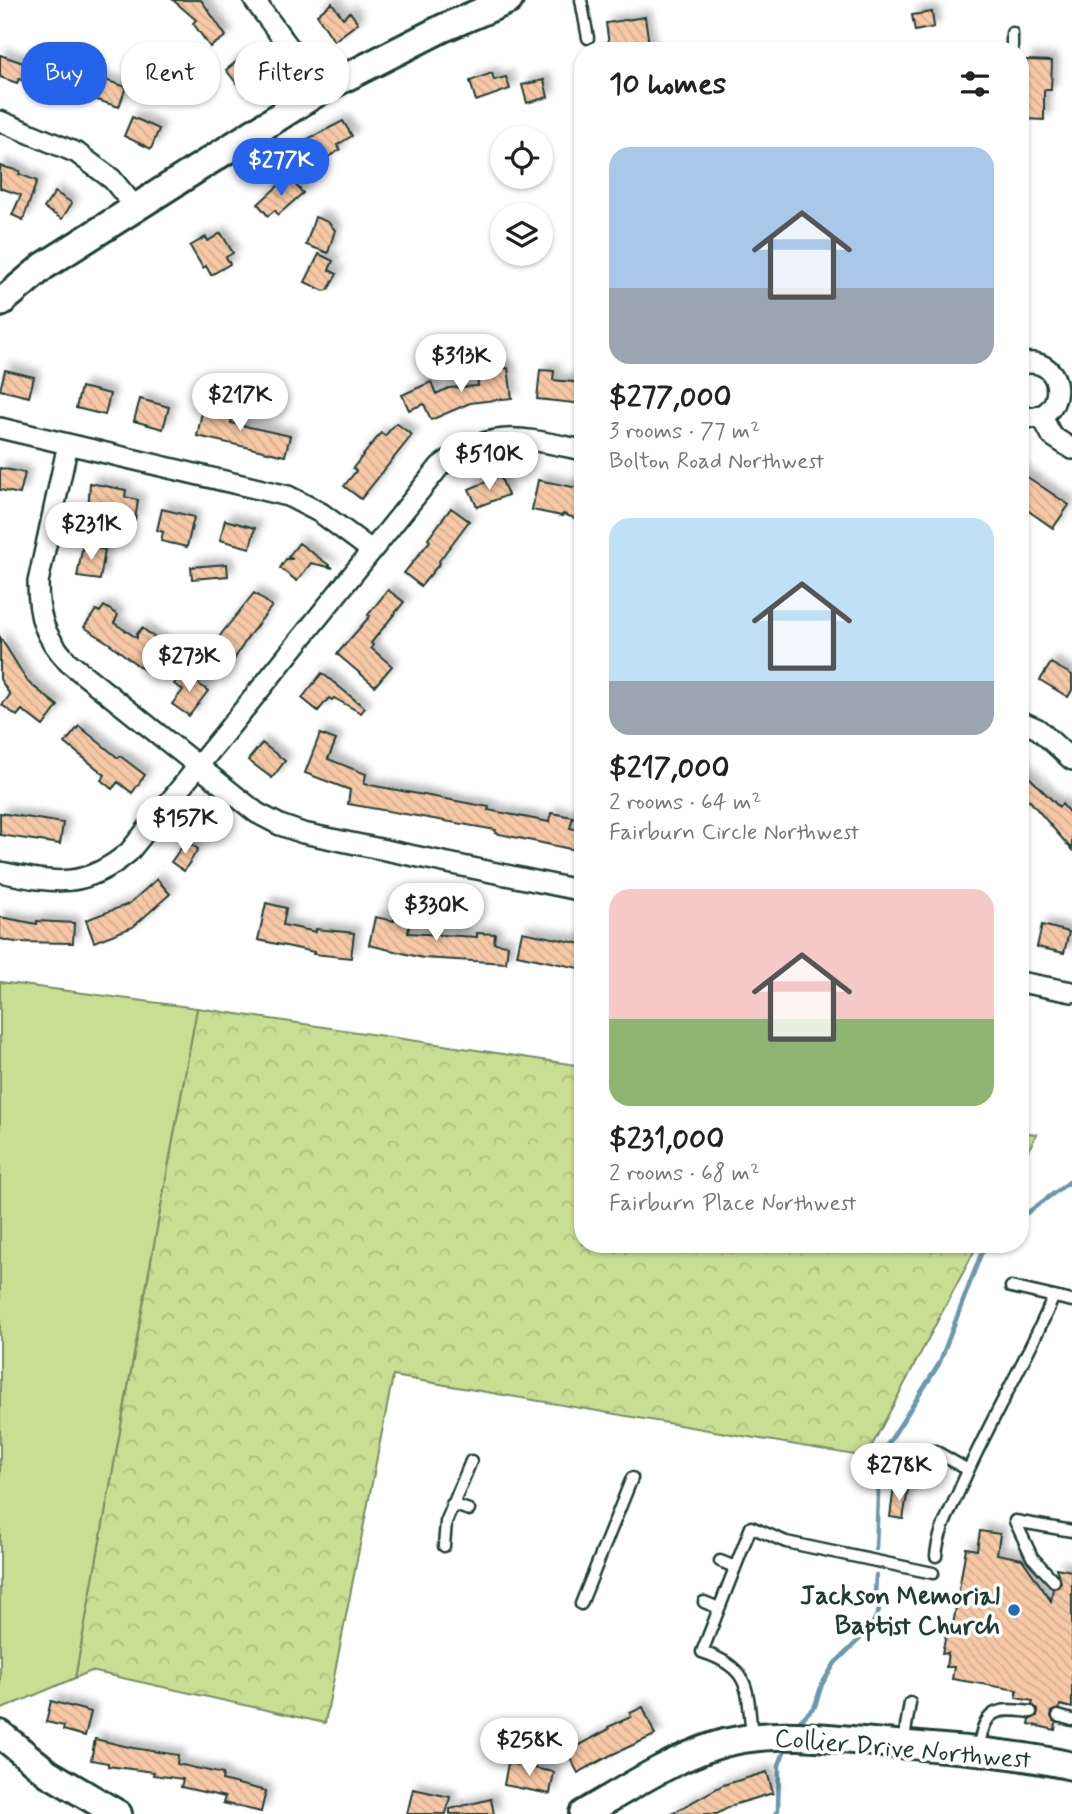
<!DOCTYPE html>
<html lang="en">
<head>
<meta charset="utf-8">
<style>
  :root { --surface:#fff; --page:#f6f6f6; --text:#222; --muted:#767676; --accent:#2563eb }
  body { margin:0; font-family:Mynerve,sans-serif; background:var(--page); color:var(--text); height:100vh; display:flex; flex-direction:column; font-size:26px; white-space:nowrap }
  * { box-sizing:border-box; margin:0 }
  p { font-size:23px; color:var(--muted) }
  .icon { flex:none; width:38px; height:38px; fill:none; stroke:currentColor; stroke-width:2; stroke-linecap:round; stroke-linejoin:round }
  .map { position:relative; flex:1; overflow:hidden }
  .side { position:absolute; left:574px; top:42px; width:455px; height:1211px; display:flex; flex-direction:column; background:var(--surface); border-radius:28px; box-shadow:0 2px 5px #0004 }
  .side>* { flex:none }
  .hud { position:absolute; left:21px; top:42px; width:448px; height:63px; display:flex; gap:14px }
  .buttons { position:absolute; left:490px; top:126px; display:grid; gap:14px }
  .buttons a { display:grid; place-items:center; width:63px; height:63px; border-radius:50%; background:var(--surface); box-shadow:0 2px 5px #0004; font-size:35px }
  .price { position:absolute; translate:-50% -60px; padding:0 16px; border-radius:24px; background:#fff; color:#222; font-size:23px; line-height:46px; filter:drop-shadow(0 2px 4px #0008) }
  .price::after { content:''; position:absolute; left:50%; top:42px; width:21px; height:16px; margin-left:-10px; background:inherit; clip-path:polygon(0 0,100% 0,50% 100%) }
  .price.current { background:var(--accent); color:#fff }
  ul { padding:0; list-style:none }
  li { display:grid; align-content:center; gap:14px; height:371px; padding:0 35px }
  li span { display:grid; place-items:center; height:217px; border-radius:21px; color:#555 }
  li>.icon { margin-inline-start:auto }
  span .icon { width:126px; height:126px; fill:#fffc; stroke-width:1 }
  li b { font-size:30px }
  h2 { display:flex; justify-content:space-between; align-items:center; height:84px; padding:0 35px; font-size:30px }
  .pill { padding:0 24px; border-radius:28px; background:var(--surface); box-shadow:0 2px 5px #0004; font-size:24px; line-height:63px }
  .pill.current { background:var(--accent); color:#fff }
  .map>svg:first-child { display:block }
  .forest { fill:url(#forest-crowns); stroke:#748e64; stroke-width:2 }
  .park { fill:#c8de93; stroke:#748e64; stroke-width:2 }
  .lines { fill:none; stroke-linecap:round; stroke-linejoin:round }
  .stream { stroke:#6a98ac; stroke-width:4.5 }
  .building { fill:url(#building-back-hatch); stroke:#1f3d34; stroke-width:2; filter:url(#shadow) }
  .lane-casing { stroke:#1f3d34; stroke-width:15 }
  .street-casing { stroke:#1f3d34; stroke-width:24 }
  .secondary-casing { stroke:#1f3d34; stroke-width:32 }
  .lane { stroke:#fff; stroke-width:10 }
  .street { stroke:#fff; stroke-width:19 }
  .secondary { stroke:#fff; stroke-width:26 }
  .poi-dot { fill:#1f6fb2; stroke:#fff; stroke-width:2.5 }
  .labels { text-anchor:middle; stroke-width:7; stroke-linejoin:round; paint-order:stroke }
  .poi-label { font-size:26px; font-weight:bold; fill:#1f3d34; stroke:#fff; text-anchor:end }
  .street-label { font-size:26px; fill:#1f3d34; stroke:#fff }
</style>
</head>
<body>
<div class="map">
<svg width="1072" height="1814" viewBox="0 0 1072 1814">
  <defs>
    <pattern id="forest-crowns" width="20" height="18" patternUnits="userSpaceOnUse" patternTransform="scale(1.75)"><rect width="20" height="18" fill="#c8de93"/><path d="M2 6a3 3 0 1 1 6 0M12 15a3 3 0 1 1 6 0" fill="none" stroke="#abbf7f"/></pattern>
    <pattern id="building-back-hatch" width="6" height="6" patternUnits="userSpaceOnUse" patternTransform="scale(1.75)"><rect width="6" height="6" fill="#f7c8a6"/><path d="M-1 5l2 2M0 0l6 6M5-1l2 2" fill="none" stroke="#d3ad90"/></pattern>
    <filter id="shadow"><feDropShadow dx="6" dy="-6" stdDeviation="3.5" flood-color="#0004"/></filter>
  </defs>
  <rect width="100%" height="100%" fill="#fff"/>
  <filter id="ink" filterUnits="userSpaceOnUse"><feTurbulence type="fractalNoise" baseFrequency=".0143" numOctaves="2"/><feDisplacementMap in="SourceGraphic" scale="14" xChannelSelector="R" yChannelSelector="G"/><feConvolveMatrix kernelMatrix="1 2 1 2 8 2 1 2 1" color-interpolation-filters="sRGB"/></filter>
  <g filter="url(#ink)">
    <path class="forest" d="M197,1008L583,1066V1244H978L866,1457L393,1376L325,1723L91,1671L75,1678Z
      M1020,1132L1037,1134L1020,1165Z"/>
    <path class="park" d="M0,982L197,1008L75,1678L0,1710Z"/>
    <g class="lines">
      <path class="stream" d="M1020,1218L1072,1180
        M876,1549L879,1469L886,1447L939,1364L981,1254L989,1244
        M799,1722L815,1706L822,1684L835,1663L869,1630L879,1611L875,1595L876,1575
        M775,1814L778,1810L779,1765L787,1744"/>
    </g>
    <path class="building" d="M173,0H201L226,36L210,47L193,23L196,20Z
      M332,3L343,18L350,12L358,23L334,41L317,15Z
      M932,12L934,27L915,31L912,15Z
      M645,17L650,51H610L606,23Z
      M0,55L44,70L45,68L93,87L96,77L126,87L119,107L72,92L69,99L19,79L17,83L0,77Z
      M242,57L249,64L261,82L245,94L226,70Z
      M1026,60L1052,61L1051,90H1044V120L1024,119Z
      M492,73L494,80L506,77L510,89L476,101L470,81Z
      M544,80L548,97L527,103L522,85Z
      M132,117L159,129L151,149L124,136Z
      M343,121L352,136L337,145L340,150L311,167L299,147L305,143L304,141Z
      M0,166L20,171L19,174L37,181L23,220L12,215L21,195L0,188Z
      M288,177L303,193L278,215L275,210L268,216L258,204Z
      M55,192L72,203L62,219L44,208Z
      M315,217L328,222L335,230L328,253L306,245Z
      M221,233L233,253L226,257L230,264L211,275L206,266L203,268L190,246L206,237L208,241Z
      M319,254L333,261L329,270L337,274L328,290L324,291L305,282Z
      M508,368L512,398L470,403L431,420L424,404L409,410L402,395L431,382L436,394L449,388L478,386L476,371Z
      M5,370L34,377L29,397L0,390Z
      M540,370L554,371L553,380L583,383V404L537,399Z
      M81,387L110,394L105,415L76,408Z
      M140,399L169,407L163,429L134,421Z
      M203,407L233,413L231,423L290,436L285,456L197,436Z
      M396,423L412,435L361,499L344,486L356,471L353,468L381,433L385,436Z
      M0,468L25,473L20,494L0,490Z
      M1020,472L1069,505L1053,528L1020,505Z
      M500,476L508,495L477,507L469,489Z
      M538,480L583,489V521L563,514L562,516L532,510Z
      M90,483L126,490L125,497L138,500L135,520L88,511Z
      M451,508L469,521L439,561L440,563L421,586L404,573L430,541L428,539Z
      M162,509L194,517L187,547L161,541L163,532L157,530Z
      M225,520L255,528L250,548L220,540Z
      M299,543L333,568L311,563L297,581L280,568L286,559H293L288,557Z
      M83,544L100,547V549L105,550L100,580L77,577Z
      M227,564L228,576L192,579L191,567Z
      M388,590L404,602L371,643L373,645L371,648L392,666L375,686L337,654L370,616L368,615Z
      M254,593L272,606L248,637L227,671L206,658L222,633Z
      M104,606L118,615L114,623L137,638V634L142,628L184,660L175,671L162,658L149,674L110,644L84,627L96,610L100,612Z
      M0,637L28,682L58,706L43,726L22,710L17,716L2,705L10,695L0,679Z
      M1051,663L1072,675V690L1068,697L1040,680Z
      M183,672L208,691L189,716L172,704L183,690L174,684Z
      M322,673L365,708L361,713L334,698L332,700L329,698L318,711L302,698Z
      M79,726L118,758L120,756L145,775L132,793L118,782L112,789L101,780L105,775L65,743Z
      M320,734L336,740L328,759L366,774L364,784L489,807L488,810L549,822L551,813L573,817L570,828L578,830L575,850L495,833L496,830L348,804L350,790L305,773Z
      M262,743L285,761L272,778L248,760Z
      M1020,768L1059,807L1062,804L1072,816V850L1029,800L1020,809Z
      M0,813L63,823L60,844L0,835Z
      M186,841L198,849L184,871L171,862Z
      M157,879L170,894L133,927L94,942L86,920L129,904Z
      M266,903L286,908L283,925L316,932V929L354,933L351,958L313,954L314,952L258,940Z
      M0,917L37,924V921L74,923L73,943L15,942L0,939Z
      M375,917L394,921V917L410,921L408,933L477,937V933L495,934L494,943L508,945L506,963L423,958L369,945Z
      M1042,925L1069,932L1064,953L1037,947Z
      M522,932L583,944V969L517,955Z
      M894,1487L908,1489L903,1519L890,1517Z
      M980,1531L1000,1534L997,1554L1022,1559L1051,1601L1053,1588L1058,1587L1061,1583L1056,1568L1072,1571V1708L1060,1705L1059,1709L1052,1711L1051,1717L1056,1723L1055,1730L1029,1724L1030,1719L1037,1716L1038,1710L1032,1705L1033,1701L1016,1698L1017,1690L952,1679L954,1667H946L948,1653L942,1654L947,1630L952,1631L966,1548L977,1550Z
      M51,1701L91,1712L85,1736L63,1730L64,1726L46,1722Z
      M643,1707L655,1735L611,1755L578,1773L567,1752L609,1729L608,1727L631,1717L630,1713Z
      M95,1739L133,1748L178,1755L177,1764L223,1774L222,1780L266,1791L261,1812L223,1803L225,1797L181,1787L183,1779L153,1775L154,1772L108,1766V1763L91,1760Z
      M508,1763L554,1772L550,1794L504,1785Z
      M767,1772L773,1793L733,1805L717,1814H671L723,1785Z
      M413,1789L450,1797L446,1814H407Z
      M491,1799L494,1814H450V1809Z"/>
    <g class="lines">
      <defs>
        <path id="lane" d="M581,0L588,38
          M1012,51V33
          M1011,1287L1072,1301
          M935,1451L968,1470
          M452,1504L469,1510
          M1015,1521L1032,1557L1054,1581
          M1015,1521L1072,1531
          M444,1546L446,1522L471,1461
          M936,1556C938,1533 949,1513 959,1491C987,1425 1025,1364 1053,1298
          M720,1561L735,1567
          M704,1602L719,1608
          M581,1604L632,1478
          M1058,1716L1072,1720
          M752,1736C747,1690 752,1668 702,1652L751,1527L786,1542L933,1573
          M903,1744L910,1703
          M978,1750C985,1711 992,1707 1031,1712"/>
        <path id="street" d="M254,0L321,90
          M0,121L77,153L112,179L135,207
          M1020,364C1071,353 1067,429 1020,416
          M1041,415L1052,436L1072,449
          M0,428L288,496L321,513L371,550
          M68,444L38,582C38,617 44,636 68,662L257,813L280,825L303,833L583,891
          M1020,721L1038,729L1072,760
          M0,872C54,883 84,890 129,852L440,466C492,427 523,438 583,450
          M1020,982L1072,992"/>
        <path id="secondary" d="M0,303L44,266L321,90L443,28L509,0
          M0,1734L48,1773L118,1814
          M583,1814C625,1790 668,1761 714,1746C770,1728 826,1738 883,1743C946,1748 1010,1752 1072,1766"/>
      </defs>
      <use href="#lane" class="lane-casing"/>
      <use href="#street" class="street-casing"/>
      <use href="#secondary" class="secondary-casing"/>
      <use href="#lane" class="lane"/>
      <use href="#street" class="street"/>
      <use href="#secondary" class="secondary"/>
    </g>
  </g>
  <circle class="poi-dot" cx="1014" cy="1610" r="7"/>
  <g class="labels">
    <g class="poi-label">
      <text x="1000" y="1604">Jackson Memorial<tspan x="1000" dy="30">Baptist Church</tspan></text>
    </g>
    <g class="street-label">
      <text transform="translate(903 1748) rotate(5)" y="9">Collier Drive Northwest</text>
    </g>
  </g>
</svg>
<div class="buttons">
<a><svg class="icon" aria-label="locate" viewBox="0 0 24 24"><circle cx="12" cy="12" r="6"/><path d="M12 2v4M12 18v4M2 12h4M18 12h4"/></svg></a>
<a><svg class="icon" aria-label="layers" viewBox="0 0 24 24"><path d="M12 4l9 5-9 5-9-5zM3 14l9 5 9-5"/></svg></a>
</div>
<b class="price current" style="left:281px;top:198px">$277K</b>
<b class="price" style="left:461px;top:394px">$313K</b>
<b class="price" style="left:240px;top:433px">$217K</b>
<b class="price" style="left:489px;top:492px">$510K</b>
<b class="price" style="left:91px;top:562px">$231K</b>
<b class="price" style="left:189px;top:694px">$273K</b>
<b class="price" style="left:185px;top:856px">$157K</b>
<b class="price" style="left:436px;top:943px">$330K</b>
<b class="price" style="left:899px;top:1503px">$278K</b>
<b class="price" style="left:529px;top:1778px">$258K</b>
<div class="hud">
<a class="pill current">Buy</a>
<a class="pill">Rent</a>
<a class="pill">Filters</a>
</div>
<section class="side">
<h2>10 homes<svg class="icon" aria-label="filters" viewBox="0 0 24 24"><path d="M4 7h16M4 17h16"/><circle cx="9" cy="7" r="2"/><circle cx="15" cy="17" r="2"/></svg></h2>
<ul>
<li><span style="background:linear-gradient(#a9c7e8 65%,#9aa5b1 0)"><svg class="icon" aria-label="home" viewBox="0 0 24 24"><path d="M3 11l9-7 9 7M6 9v11h12V9"/></svg></span><div><b>$277,000</b><p>3 rooms · 77 m²</p><p>Bolton Road Northwest</p></div></li>
<li><span style="background:linear-gradient(#bfe0f5 75%,#9aa5b1 0)"><svg class="icon" aria-label="home" viewBox="0 0 24 24"><path d="M3 11l9-7 9 7M6 9v11h12V9"/></svg></span><div><b>$217,000</b><p>2 rooms · 64 m²</p><p>Fairburn Circle Northwest</p></div></li>
<li><span style="background:linear-gradient(#f6c9c9 60%,#8fb573 0)"><svg class="icon" aria-label="home" viewBox="0 0 24 24"><path d="M3 11l9-7 9 7M6 9v11h12V9"/></svg></span><div><b>$231,000</b><p>2 rooms · 68 m²</p><p>Fairburn Place Northwest</p></div></li>
</ul>
</section>
</div>
</body>
</html>
